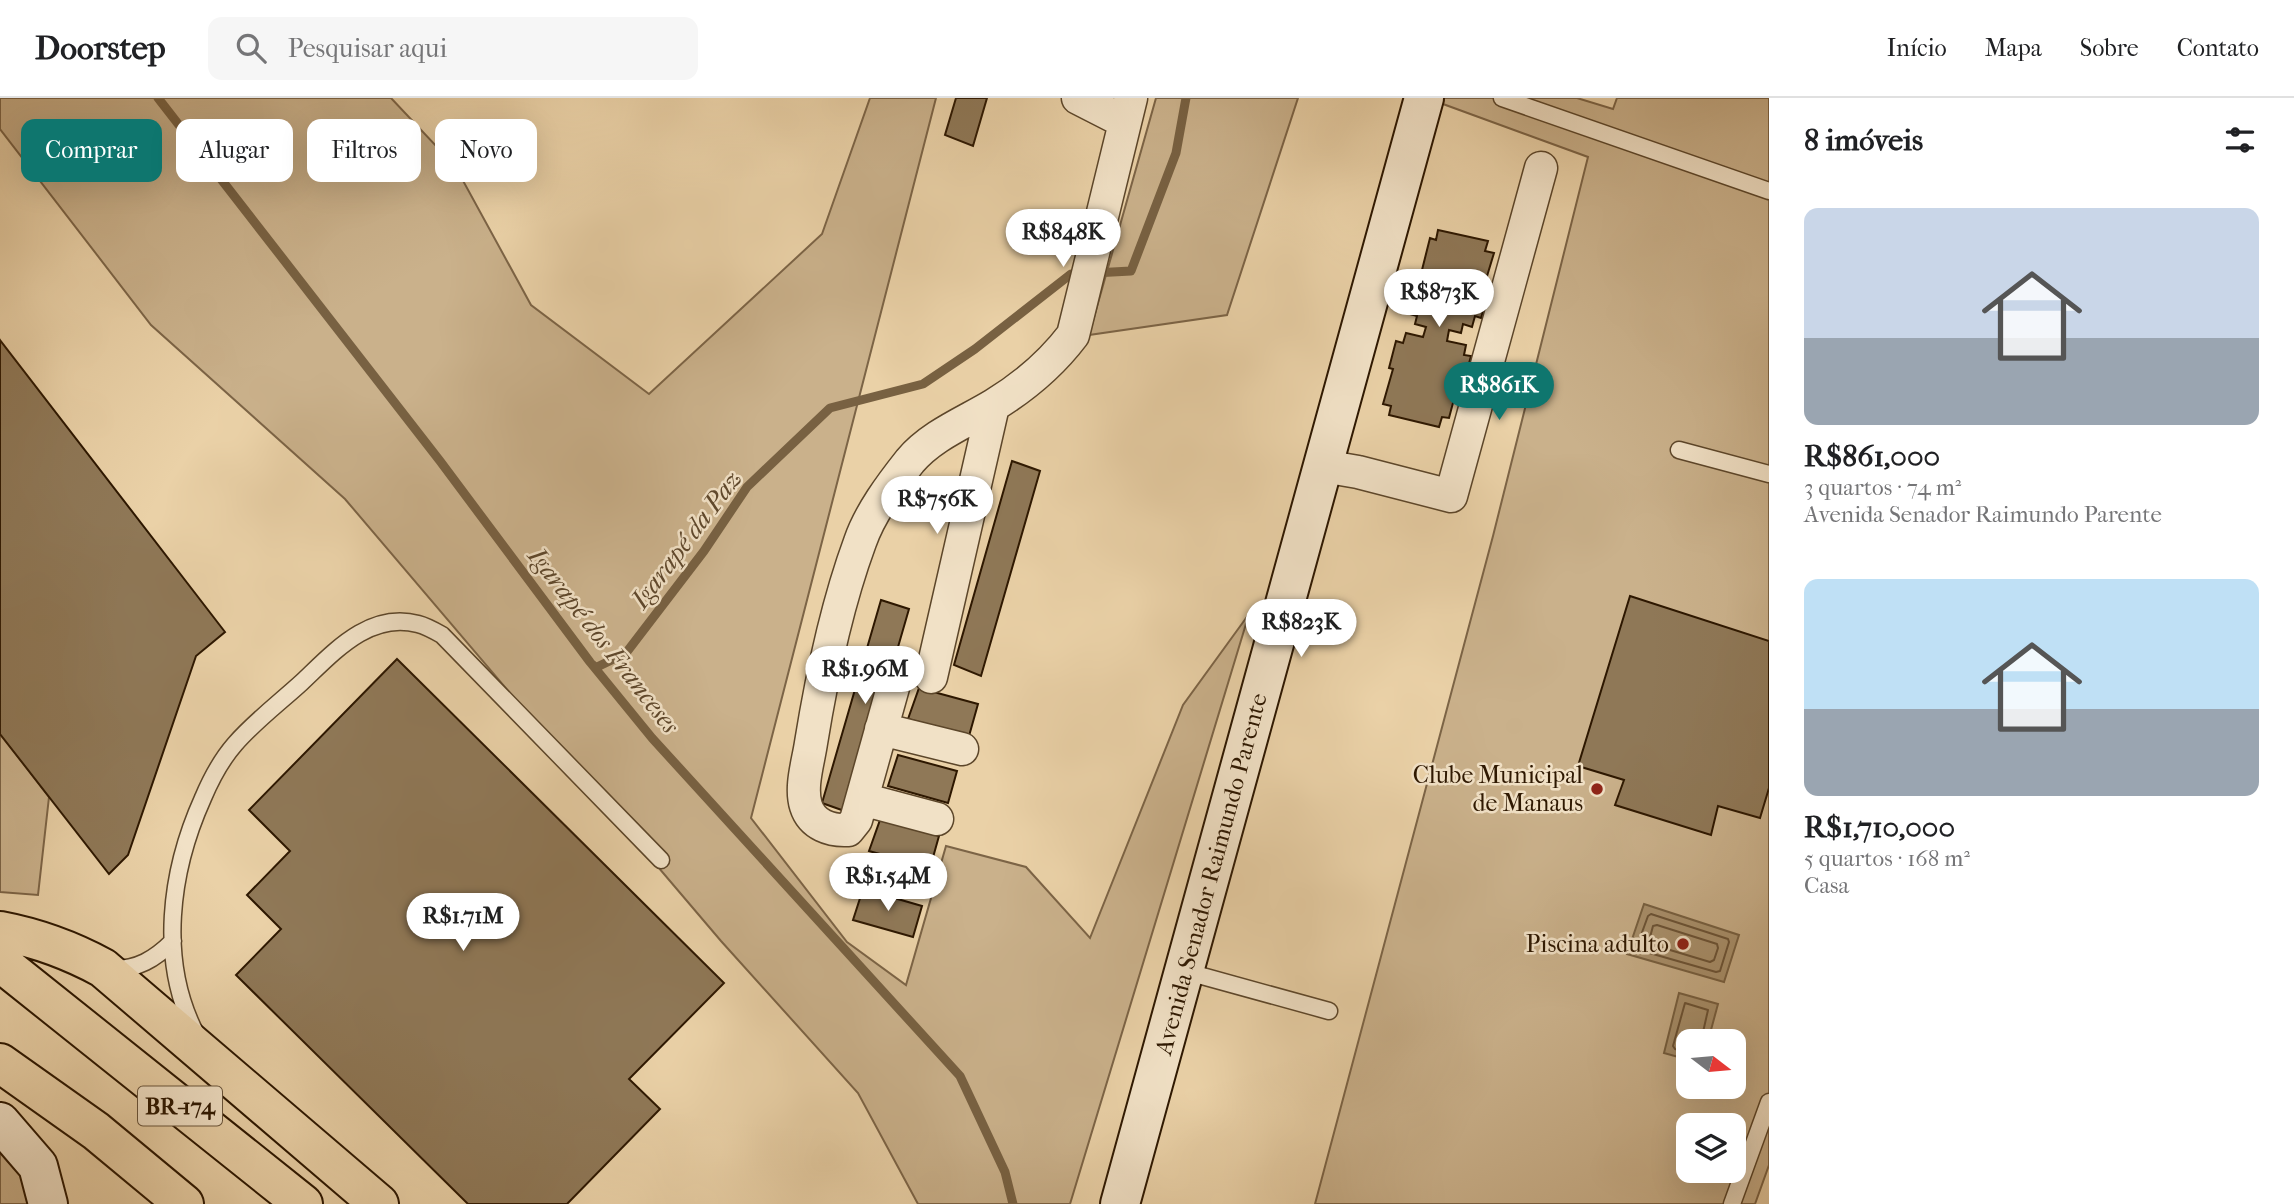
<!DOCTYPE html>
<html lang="pt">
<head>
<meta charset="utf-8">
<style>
  :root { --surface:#fff; --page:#f6f6f6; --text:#202124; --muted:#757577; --line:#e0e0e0; --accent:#0f766e }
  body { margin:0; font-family:"IM FELL French Canon",serif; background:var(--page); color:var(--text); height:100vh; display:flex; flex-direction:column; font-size:26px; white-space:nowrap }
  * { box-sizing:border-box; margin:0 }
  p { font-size:23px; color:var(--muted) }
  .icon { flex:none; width:38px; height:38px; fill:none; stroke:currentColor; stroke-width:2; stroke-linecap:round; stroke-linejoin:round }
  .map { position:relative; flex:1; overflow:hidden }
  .sheet { display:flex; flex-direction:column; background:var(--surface); width:525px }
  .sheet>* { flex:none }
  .guide { position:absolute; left:21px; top:21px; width:665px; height:63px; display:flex; gap:14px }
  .needle { width:46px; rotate:106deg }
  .tools { position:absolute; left:1676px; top:931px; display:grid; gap:14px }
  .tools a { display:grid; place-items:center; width:70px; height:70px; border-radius:14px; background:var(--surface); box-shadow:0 7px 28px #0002; font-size:35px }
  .price { position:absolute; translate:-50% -60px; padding:0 16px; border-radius:24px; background:#fff; color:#222; font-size:23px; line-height:46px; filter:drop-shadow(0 2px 4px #0008) }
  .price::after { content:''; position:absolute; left:50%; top:42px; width:21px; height:16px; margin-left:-10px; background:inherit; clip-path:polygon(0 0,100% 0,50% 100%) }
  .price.current { background:var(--accent); color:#fff }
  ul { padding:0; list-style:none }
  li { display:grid; align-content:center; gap:14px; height:371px; padding:0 35px }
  li span { display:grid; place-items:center; height:217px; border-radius:14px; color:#555 }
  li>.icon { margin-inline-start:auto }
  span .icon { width:126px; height:126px; fill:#fffc; stroke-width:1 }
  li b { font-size:30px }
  h2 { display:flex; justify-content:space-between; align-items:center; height:84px; padding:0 35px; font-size:30px }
  .pill { padding:0 24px; border-radius:14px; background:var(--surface); box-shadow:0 7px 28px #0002; font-size:24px; line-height:63px }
  .pill.current { background:var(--accent); color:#fff }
  header { display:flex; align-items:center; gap:42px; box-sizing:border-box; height:98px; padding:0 35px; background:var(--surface); border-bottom:2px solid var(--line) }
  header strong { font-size:33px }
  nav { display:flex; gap:38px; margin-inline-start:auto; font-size:24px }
  .search { width:490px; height:63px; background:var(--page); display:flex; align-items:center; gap:18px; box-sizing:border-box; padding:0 24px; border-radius:14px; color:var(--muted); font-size:26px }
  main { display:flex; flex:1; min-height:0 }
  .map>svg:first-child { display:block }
  .green { fill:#cab18b; stroke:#7c6446; stroke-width:2; fill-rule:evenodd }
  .water { fill:#aa926e; stroke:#786142; stroke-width:2 }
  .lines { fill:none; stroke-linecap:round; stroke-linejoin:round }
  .shore { stroke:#6c5437; stroke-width:2 }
  .stream { stroke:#786142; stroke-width:9 }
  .building { fill:#8f7857; stroke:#2d1700; stroke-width:2 }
  .lane-casing { stroke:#5c462a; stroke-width:19 }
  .street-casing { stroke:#5c462a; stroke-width:35 }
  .secondary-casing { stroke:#2d1700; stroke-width:42 }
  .highway-casing { stroke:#2d1700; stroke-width:42 }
  .lane { stroke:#f1e1c6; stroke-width:16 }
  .street { stroke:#f1e1c6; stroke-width:32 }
  .secondary { stroke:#f1e1c6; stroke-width:38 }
  .highway { stroke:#ead1a7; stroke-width:38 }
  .poi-dot { fill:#8f2418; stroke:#f1e1c6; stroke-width:2.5 }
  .labels { text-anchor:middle; stroke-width:5; stroke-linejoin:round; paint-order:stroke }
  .shield { fill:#f1e1c6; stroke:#68543b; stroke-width:2 }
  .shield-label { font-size:23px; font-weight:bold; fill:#2d1700 }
  .poi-label { font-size:24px; fill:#2d1700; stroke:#f1e1c6; text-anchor:end }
  .street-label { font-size:24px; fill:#2d1700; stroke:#f1e1c6 }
  .water-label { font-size:26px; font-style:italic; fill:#5f482c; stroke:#f1e1c6 }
</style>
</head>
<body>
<header>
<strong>Doorstep</strong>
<div class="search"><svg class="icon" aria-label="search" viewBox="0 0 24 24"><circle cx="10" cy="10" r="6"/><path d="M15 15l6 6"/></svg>Pesquisar aqui</div>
<nav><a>Início</a><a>Mapa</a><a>Sobre</a><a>Contato</a></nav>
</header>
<main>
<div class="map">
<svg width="1769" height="1106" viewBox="0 0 1769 1106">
  <rect width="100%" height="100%" fill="#ead1a7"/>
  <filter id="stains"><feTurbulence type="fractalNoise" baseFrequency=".00286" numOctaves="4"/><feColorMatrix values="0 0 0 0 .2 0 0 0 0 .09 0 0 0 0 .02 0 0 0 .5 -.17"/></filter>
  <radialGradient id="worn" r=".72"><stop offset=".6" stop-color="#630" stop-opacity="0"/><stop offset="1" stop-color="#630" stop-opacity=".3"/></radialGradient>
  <path class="green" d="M0,0H391L455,68L531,207L649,296L822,136L870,0H936L751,720L847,844L906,887L946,748L1026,769L1090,840L1183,607L1249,516L1070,1106H918L858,995L721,843L345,401L151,227L0,31Z
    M1156,0H1298L1227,217L1089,237Z
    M1444,0H1577L1613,11L1617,0H1769V1067L1755,1106H1315L1493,438L1588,59L1443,6ZM1689,943H1734V989H1689ZM1689,1027H1734V1073H1689Z
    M0,635L49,699L38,797L0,794Z
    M0,1048L19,1072L35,1106H0Z"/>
  <path class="water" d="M1644,806L1739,837L1724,884L1627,856Z
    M1679,895L1718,906L1708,943H1689V962L1664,955Z"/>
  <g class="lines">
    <path class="shore" d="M1651,816L1728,841L1729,844L1720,873L1716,874L1639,852L1637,848L1648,818Z
      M1657,827L1717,846L1718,850L1714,862L1710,864L1650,846L1649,843L1653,828Z
      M1689,955L1675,951L1673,948L1685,905L1708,912L1701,943"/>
    <path class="stream" d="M158,0L440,363L590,564L652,640L960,978L1005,1074L1013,1106
      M1094,175L1131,173L1176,55L1186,0
      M593,567L595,570L626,555L704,453L747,389L830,310L923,286L975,251L1071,176H1081"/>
  </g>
  <path class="building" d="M956,0H987L973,48L945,37Z
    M1438,132L1488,143L1485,153L1494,155L1484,188L1490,190L1481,220L1475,218L1472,229L1463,226L1461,235L1449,232L1447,243L1466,247L1464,257L1471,258L1463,288L1458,286L1449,320L1442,319L1439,329L1389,317L1391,308L1383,306L1393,271L1389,270L1396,243L1403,245L1406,235L1423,239L1426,229L1415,226L1417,218L1410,216L1413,205L1407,204L1415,174L1421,176L1430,140L1436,142Z
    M0,242L225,534L196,558L128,757L109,776L0,636Z
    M1012,363L1040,373L981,578L954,567Z
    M1630,498L1769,543V690L1760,720L1718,708L1711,737L1615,707L1624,682L1578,668Z
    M881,502L909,511L850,715L822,705Z
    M397,561L724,885L629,981L660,1011L567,1106H468L236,877L281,831L247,797L290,753L249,712Z
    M919,590L978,606L969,638L908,621Z
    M898,657L957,673L948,705L888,688Z
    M880,722L939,738L930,770L869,753Z
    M863,791L922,808L913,839L853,822Z"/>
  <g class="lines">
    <defs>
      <path id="lane" d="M1502,0L1769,93
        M1679,352L1769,376
        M111,871C137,872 155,861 173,843
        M1184,873L1329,913
        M196,936C158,863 170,773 203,700C211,681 221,662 235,646C254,624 279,605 301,585C333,555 369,513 418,526C426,528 435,533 442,537L661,762
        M1732,1106L1769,1004"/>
      <path id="street" d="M1078,0L1125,24
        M1323,368L1358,374L1451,398L1541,70
        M899,568L856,722L848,732C831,733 812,727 806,708C800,689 808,665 811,645C822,577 836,509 860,444C870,415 891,387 910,363C932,337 966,324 994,307C1025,288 1051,266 1073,237L1131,0
        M931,579L993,308
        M881,631L962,651
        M862,701L937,721"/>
      <path id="secondary" d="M0,1024L38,1068L48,1106
        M1120,1106L1424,0"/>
      <path id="highway" d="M0,833C37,840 70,852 103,870L379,1106
        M0,864L303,1106
        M0,965L96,1033L184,1106"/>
    </defs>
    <use href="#lane" class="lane-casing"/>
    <use href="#street" class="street-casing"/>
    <use href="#secondary" class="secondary-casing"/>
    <use href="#highway" class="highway-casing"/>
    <use href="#lane" class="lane"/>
    <use href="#street" class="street"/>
    <use href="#secondary" class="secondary"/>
    <use href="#highway" class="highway"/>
  </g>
  <g class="poi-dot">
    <circle cx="1597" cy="691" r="7"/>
    <circle cx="1683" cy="846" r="7"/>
  </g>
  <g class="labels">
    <rect class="shield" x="138" y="988.5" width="84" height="39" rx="5"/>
    <g class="shield-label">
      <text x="180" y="1016">BR-174</text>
    </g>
    <g class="poi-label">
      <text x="1583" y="685">Clube Municipal<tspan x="1583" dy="28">de Manaus</tspan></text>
      <text x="1669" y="854">Piscina adulto</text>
    </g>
    <g class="street-label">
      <text transform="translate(1211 776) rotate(-75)" y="8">Avenida Senador Raimundo Parente</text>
    </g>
    <g class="water-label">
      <text transform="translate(686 441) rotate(-53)" y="9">Igarapé da Paz</text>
      <text transform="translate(604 542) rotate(52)" y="9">Igarapé dos Franceses</text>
    </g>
  </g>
  <rect width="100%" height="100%" filter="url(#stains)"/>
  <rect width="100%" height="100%" fill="url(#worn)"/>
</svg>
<div class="tools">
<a><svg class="needle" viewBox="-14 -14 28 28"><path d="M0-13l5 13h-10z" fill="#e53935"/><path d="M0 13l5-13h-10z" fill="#757577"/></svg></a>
<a><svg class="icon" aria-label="layers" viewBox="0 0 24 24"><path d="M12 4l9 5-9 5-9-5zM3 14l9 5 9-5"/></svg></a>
</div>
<b class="price" style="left:1063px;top:171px">R$848K</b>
<b class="price" style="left:1439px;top:231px">R$873K</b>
<b class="price current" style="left:1499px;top:324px">R$861K</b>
<b class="price" style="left:937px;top:438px">R$756K</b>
<b class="price" style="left:1301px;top:561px">R$823K</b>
<b class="price" style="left:865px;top:608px">R$1.96M</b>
<b class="price" style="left:888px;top:815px">R$1.54M</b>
<b class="price" style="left:463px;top:855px">R$1.71M</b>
<div class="guide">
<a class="pill current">Comprar</a>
<a class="pill">Alugar</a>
<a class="pill">Filtros</a>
<a class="pill">Novo</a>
</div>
</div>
<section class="sheet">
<h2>8 imóveis<svg class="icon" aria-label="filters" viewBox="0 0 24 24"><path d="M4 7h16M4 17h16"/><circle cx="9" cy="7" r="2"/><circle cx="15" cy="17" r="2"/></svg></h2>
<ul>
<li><span style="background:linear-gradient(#c9d6e8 60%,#9aa5b1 0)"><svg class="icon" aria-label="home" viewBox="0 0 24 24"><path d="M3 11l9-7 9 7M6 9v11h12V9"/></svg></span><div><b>R$861,000</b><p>3 quartos · 74 m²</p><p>Avenida Senador Raimundo Parente</p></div></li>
<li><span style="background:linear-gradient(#bfe0f5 60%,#9aa5b1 0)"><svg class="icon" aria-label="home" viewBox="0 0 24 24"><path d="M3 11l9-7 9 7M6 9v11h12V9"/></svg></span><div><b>R$1,710,000</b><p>5 quartos · 168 m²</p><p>Casa</p></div></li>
</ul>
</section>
</main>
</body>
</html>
